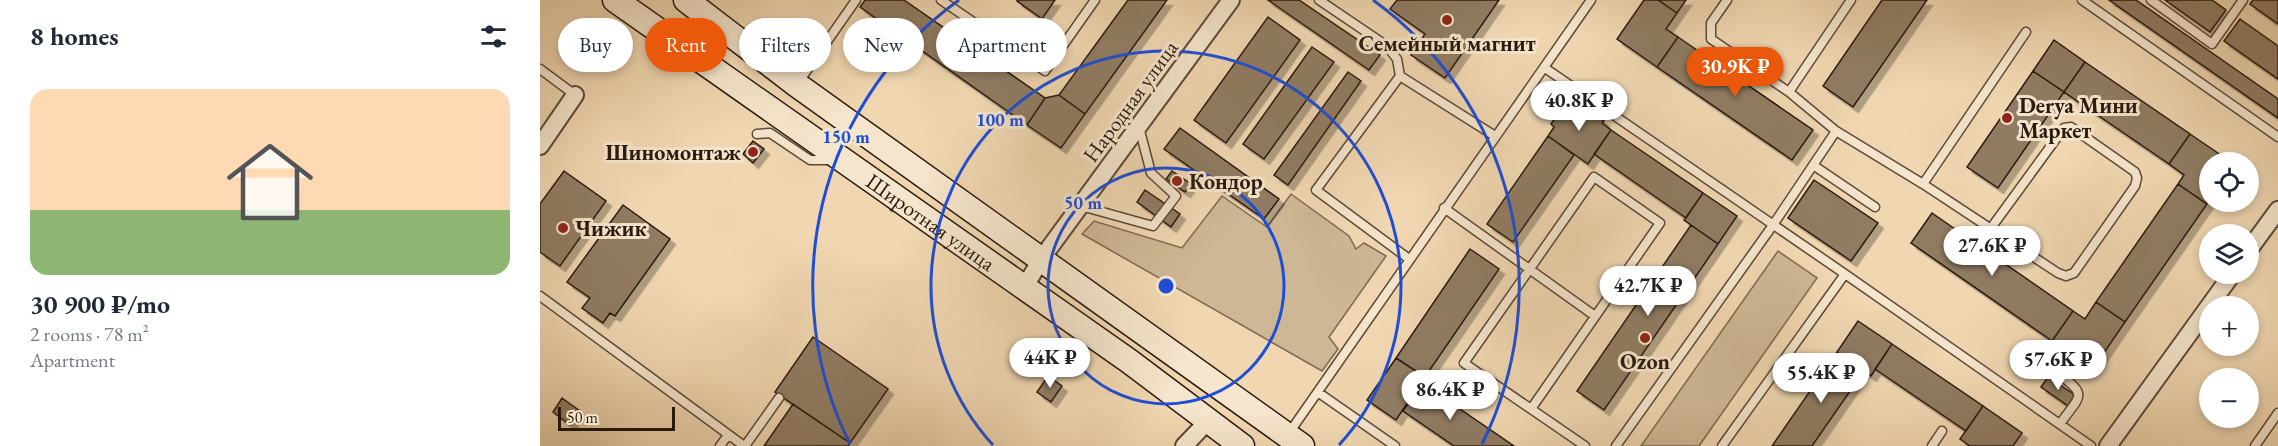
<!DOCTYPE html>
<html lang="en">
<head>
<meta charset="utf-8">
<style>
  :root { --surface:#fff; --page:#f6f6f7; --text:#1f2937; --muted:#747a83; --accent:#ea580c }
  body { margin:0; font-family:"EB Garamond",serif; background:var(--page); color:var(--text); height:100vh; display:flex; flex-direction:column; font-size:22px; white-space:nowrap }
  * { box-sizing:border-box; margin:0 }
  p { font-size:20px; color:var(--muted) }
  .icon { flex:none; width:33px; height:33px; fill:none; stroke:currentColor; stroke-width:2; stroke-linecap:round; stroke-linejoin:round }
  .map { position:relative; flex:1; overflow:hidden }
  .drawer { display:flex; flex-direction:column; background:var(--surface); width:540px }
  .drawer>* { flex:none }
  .top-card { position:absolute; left:18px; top:18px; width:570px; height:54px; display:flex; gap:12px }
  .controls { position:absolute; left:1659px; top:152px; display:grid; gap:12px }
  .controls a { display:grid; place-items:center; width:60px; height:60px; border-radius:50%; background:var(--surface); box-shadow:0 3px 9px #0003; font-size:30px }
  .scale { position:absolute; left:18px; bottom:15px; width:117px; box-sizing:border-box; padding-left:6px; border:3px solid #291a0f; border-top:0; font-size:16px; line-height:21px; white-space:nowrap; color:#291a0f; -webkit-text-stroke:4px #f5e5cc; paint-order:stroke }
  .price { position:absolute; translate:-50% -51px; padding:0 14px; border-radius:21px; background:#fff; color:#222; font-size:20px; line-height:39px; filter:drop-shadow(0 2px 3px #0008) }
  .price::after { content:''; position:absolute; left:50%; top:36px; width:18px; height:14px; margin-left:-9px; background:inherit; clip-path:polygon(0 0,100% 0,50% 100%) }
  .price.selected { background:var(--accent); color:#fff }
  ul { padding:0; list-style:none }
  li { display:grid; align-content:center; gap:12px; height:318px; padding:0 30px }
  li span { display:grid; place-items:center; height:186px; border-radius:18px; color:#555 }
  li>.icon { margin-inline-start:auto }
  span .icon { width:108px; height:108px; fill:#fffc; stroke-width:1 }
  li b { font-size:26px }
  h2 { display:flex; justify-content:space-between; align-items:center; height:72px; padding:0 30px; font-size:26px }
  .tag { padding:0 21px; border-radius:27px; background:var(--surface); box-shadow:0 3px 9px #0003; font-size:21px; line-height:54px }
  .tag.selected { background:var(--accent); color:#fff }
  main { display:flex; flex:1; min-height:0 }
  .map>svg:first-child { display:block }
  .green { fill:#ceb795; stroke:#7c6852; stroke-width:1.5 }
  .building { fill:#907c63; stroke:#291a0f; stroke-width:1.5; filter:url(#shadow) }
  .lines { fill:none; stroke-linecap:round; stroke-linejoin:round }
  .service-casing { stroke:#5b4938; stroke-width:11 }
  .minor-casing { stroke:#5b4938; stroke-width:20 }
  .secondary-casing { stroke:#291a0f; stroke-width:27 }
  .service { stroke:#f5e5cc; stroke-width:8 }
  .minor { stroke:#f5e5cc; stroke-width:16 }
  .secondary { stroke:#f5e5cc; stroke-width:24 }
  .ring { fill:none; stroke:#1d4ed8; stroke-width:3 }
  .poi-dot { fill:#8f2418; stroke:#f5e5cc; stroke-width:2 }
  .labels { text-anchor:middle; stroke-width:6; stroke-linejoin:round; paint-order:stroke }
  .poi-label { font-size:22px; font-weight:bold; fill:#291a0f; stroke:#f5e5cc; text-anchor:start }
  .street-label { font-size:22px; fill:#291a0f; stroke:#f5e5cc }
  .centre { fill:#1d4ed8; stroke:#f5e5cc; stroke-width:3 }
  .ring-label { font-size:18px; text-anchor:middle; font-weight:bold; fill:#1d4ed8; stroke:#f5e5cc; stroke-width:6; stroke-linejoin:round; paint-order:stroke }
</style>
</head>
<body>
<main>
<section class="drawer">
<h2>8 homes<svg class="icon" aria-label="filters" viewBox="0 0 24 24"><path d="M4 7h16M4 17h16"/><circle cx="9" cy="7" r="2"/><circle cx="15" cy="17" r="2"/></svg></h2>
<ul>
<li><span style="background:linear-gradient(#ffd9b3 65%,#8fb573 0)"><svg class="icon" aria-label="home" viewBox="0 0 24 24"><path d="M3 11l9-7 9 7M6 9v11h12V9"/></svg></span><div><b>30 900 ₽/mo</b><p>2 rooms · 78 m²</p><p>Apartment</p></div></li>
</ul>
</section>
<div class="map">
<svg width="1738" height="446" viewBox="0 0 1738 446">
  <defs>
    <filter id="shadow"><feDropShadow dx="5.5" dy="5.5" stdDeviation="0" flood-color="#0004"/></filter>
  </defs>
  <rect width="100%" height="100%" fill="#f0d7b1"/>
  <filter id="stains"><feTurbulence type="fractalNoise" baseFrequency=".00333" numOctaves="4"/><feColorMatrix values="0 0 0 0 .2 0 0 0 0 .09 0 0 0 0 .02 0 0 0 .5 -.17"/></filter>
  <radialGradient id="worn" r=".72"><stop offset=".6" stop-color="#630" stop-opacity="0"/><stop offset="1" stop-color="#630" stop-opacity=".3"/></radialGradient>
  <path class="green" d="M751,194L809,236L816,249L824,243L846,256L789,337L798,349L782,371L542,234L554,221L642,248L682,196L727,227Z
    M1238,251L1277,278L1159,446H1101Z"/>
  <path class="building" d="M325,0H364L505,98L487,125L320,7Z
    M477,0H515L502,19L477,1Z
    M588,0H627L545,114L519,95Z
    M728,0H759L840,55L829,70Z
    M857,0H959L905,78L871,55L885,34L850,9Z
    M1104,0H1118L1137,13L1126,29L1138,37L1117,67L1077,39Z
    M1118,0H1146L1137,13Z
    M1342,0H1387L1313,107L1283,86Z
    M1569,0H1596L1738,99V118Z
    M1625,0H1672L1686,10L1670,32Z
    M1713,0H1738V24L1710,4Z
    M728,17L760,40L686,143L654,120Z
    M1700,19L1738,46V79L1684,41Z
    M1138,37L1273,130L1252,160L1117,67Z
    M1514,40L1545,62L1524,92L1493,71Z
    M772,47L794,62L724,159L703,144Z
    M1545,62L1650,134L1629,164L1524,92Z
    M1493,71L1524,92L1458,188L1427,167Z
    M808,72L821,81L748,185L734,175Z
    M519,95L545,114L521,148L487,125L505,98Z
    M1025,103L1038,112L1042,106L1064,121L1062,123L1071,130L1048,164L1008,136L1014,127L1011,124Z
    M640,128L739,199L724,219L624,149Z
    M1071,130L1163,193L1146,218L1054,154Z
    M1650,134L1691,162H1670V201L1667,204L1638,184L1644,175L1629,164Z
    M1008,136L1034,155L973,242L947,224Z
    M213,141L224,149L213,163L203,154Z
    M24,171L66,201L20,266L0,252V204Z
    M632,171L651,184L645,192L626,179Z
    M1274,180L1338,223L1311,261L1248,218Z
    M1638,184L1667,204L1585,322L1556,302Z
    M605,190L640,214L631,227L597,202Z
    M1163,193L1197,216L1178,244L1144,220Z
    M83,205L130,239L75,316L70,313L63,323L42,308L50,298L27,282Z
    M1392,213L1533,311L1512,341L1371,243Z
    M1151,225L1178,244L1064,410L1037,391Z
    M930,249L959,269L885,377L856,358Z
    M1556,302L1585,322L1553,369L1512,341L1533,311L1545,319Z
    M1318,321L1352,344L1331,376L1297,352Z
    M273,337L348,389L310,443L235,392Z
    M1352,344L1443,406L1426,431L1335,369Z
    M1297,352L1324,371L1272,446H1232Z
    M856,358L885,377L856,420L827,400Z
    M508,376L522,386L511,402L497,392Z
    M1508,377L1535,395L1528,406L1501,387Z
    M882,383L974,446H914L863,411Z
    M22,398L40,411L30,425L13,412Z
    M253,404L310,443L308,446H224Z
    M1443,406L1482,433L1473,446H1430L1420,439Z"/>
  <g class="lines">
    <defs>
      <path id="service" d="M401,0L505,71L555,0
        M779,0L847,46L857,59L860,76
        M1187,0L1171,23V39L1249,92L1296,131
        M1542,0L1738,137
        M1611,0L1672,44L1703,0
        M1005,68L1305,274L1551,446
        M0,69L35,95
        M258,83L316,0
        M1249,92L1311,0
        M217,134L230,133L270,160H292
        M1273,165L1335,207
        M1383,184L1518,273L1526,276L1534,273L1595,186L1597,178L1595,172L1531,127L1524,128L1451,228
        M541,206L613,226L636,196L611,173L599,127
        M904,208L1055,316
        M869,259L776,190L860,76L955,136
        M0,296L204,446
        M1516,372C1549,396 1541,394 1520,424
        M779,393L855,446
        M991,409L1120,223L1054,177L924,363L1045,446
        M749,433L1051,0
        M180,446L188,435
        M205,446L239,398
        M1076,446L1233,225L1296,131L1383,184L1486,32
        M1182,446L1305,274
        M1392,446L1402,431
        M1715,446L1738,413"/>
      <path id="minor" d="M0,146L35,95
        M1708,251L1738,210
        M484,288L502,258L691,0
        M644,446L668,421
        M1568,446L1693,273"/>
      <g id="secondary">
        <path id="s1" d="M75,0L589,361L702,446"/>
        <path d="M146,0L257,85L762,446"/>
      </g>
    </defs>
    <use href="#service" class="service-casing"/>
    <use href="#minor" class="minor-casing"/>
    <use href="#secondary" class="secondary-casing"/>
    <use href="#service" class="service"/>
    <use href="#minor" class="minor"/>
    <use href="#secondary" class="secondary"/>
  </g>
  <g class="ring">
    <circle cx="626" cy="286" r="118"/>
    <path d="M453 445A235 235 0 1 1 799 445"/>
    <path d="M310 444A353 353 0 0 1 419 0M833 0A353 353 0 0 1 942 444"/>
  </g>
  <g class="poi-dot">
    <circle cx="907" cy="20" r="6"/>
    <circle cx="1467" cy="118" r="6"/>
    <circle cx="213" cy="152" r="6"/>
    <circle cx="637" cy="181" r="6"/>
    <circle cx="23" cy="228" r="6"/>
    <circle cx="1105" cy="338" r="6"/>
  </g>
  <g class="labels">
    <g class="poi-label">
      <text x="907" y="51" text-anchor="middle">Семейный магнит</text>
      <text x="1479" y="113">Derya Мини<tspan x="1479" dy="25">Маркет</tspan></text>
      <text x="201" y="160" text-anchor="end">Шиномонтаж</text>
      <text x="649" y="189">Кондор</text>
      <text x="35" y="236">Чижик</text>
      <text x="1105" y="369" text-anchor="middle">Ozon</text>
    </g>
    <g class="street-label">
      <text transform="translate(590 101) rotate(-54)" y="8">Народная улица</text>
      <text dy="8" stroke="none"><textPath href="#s1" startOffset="386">Широтная улица</textPath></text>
    </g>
  </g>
  <circle cx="626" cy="286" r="9" class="centre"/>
  <g class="ring-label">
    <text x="460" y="126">100 m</text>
    <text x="306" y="143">150 m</text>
    <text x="543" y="209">50 m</text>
  </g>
  <rect width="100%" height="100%" filter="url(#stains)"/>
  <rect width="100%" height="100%" fill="url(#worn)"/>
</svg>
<div class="controls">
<a><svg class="icon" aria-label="locate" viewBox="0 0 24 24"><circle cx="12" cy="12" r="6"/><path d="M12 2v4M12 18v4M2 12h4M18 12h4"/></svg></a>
<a><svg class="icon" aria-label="layers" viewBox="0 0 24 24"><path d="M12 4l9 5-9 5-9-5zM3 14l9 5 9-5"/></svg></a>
<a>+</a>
<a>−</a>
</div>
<div class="scale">50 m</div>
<b class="price selected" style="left:1195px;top:98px">30.9K ₽</b>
<b class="price" style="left:1039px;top:132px">40.8K ₽</b>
<b class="price" style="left:1452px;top:277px">27.6K ₽</b>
<b class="price" style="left:1108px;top:317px">42.7K ₽</b>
<b class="price" style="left:510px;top:389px">44K ₽</b>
<b class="price" style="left:1518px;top:391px">57.6K ₽</b>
<b class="price" style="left:1281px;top:404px">55.4K ₽</b>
<b class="price" style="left:910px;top:421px">86.4K ₽</b>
<div class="top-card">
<a class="tag">Buy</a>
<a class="tag selected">Rent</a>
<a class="tag">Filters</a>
<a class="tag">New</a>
<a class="tag">Apartment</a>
</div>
</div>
</main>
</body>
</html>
